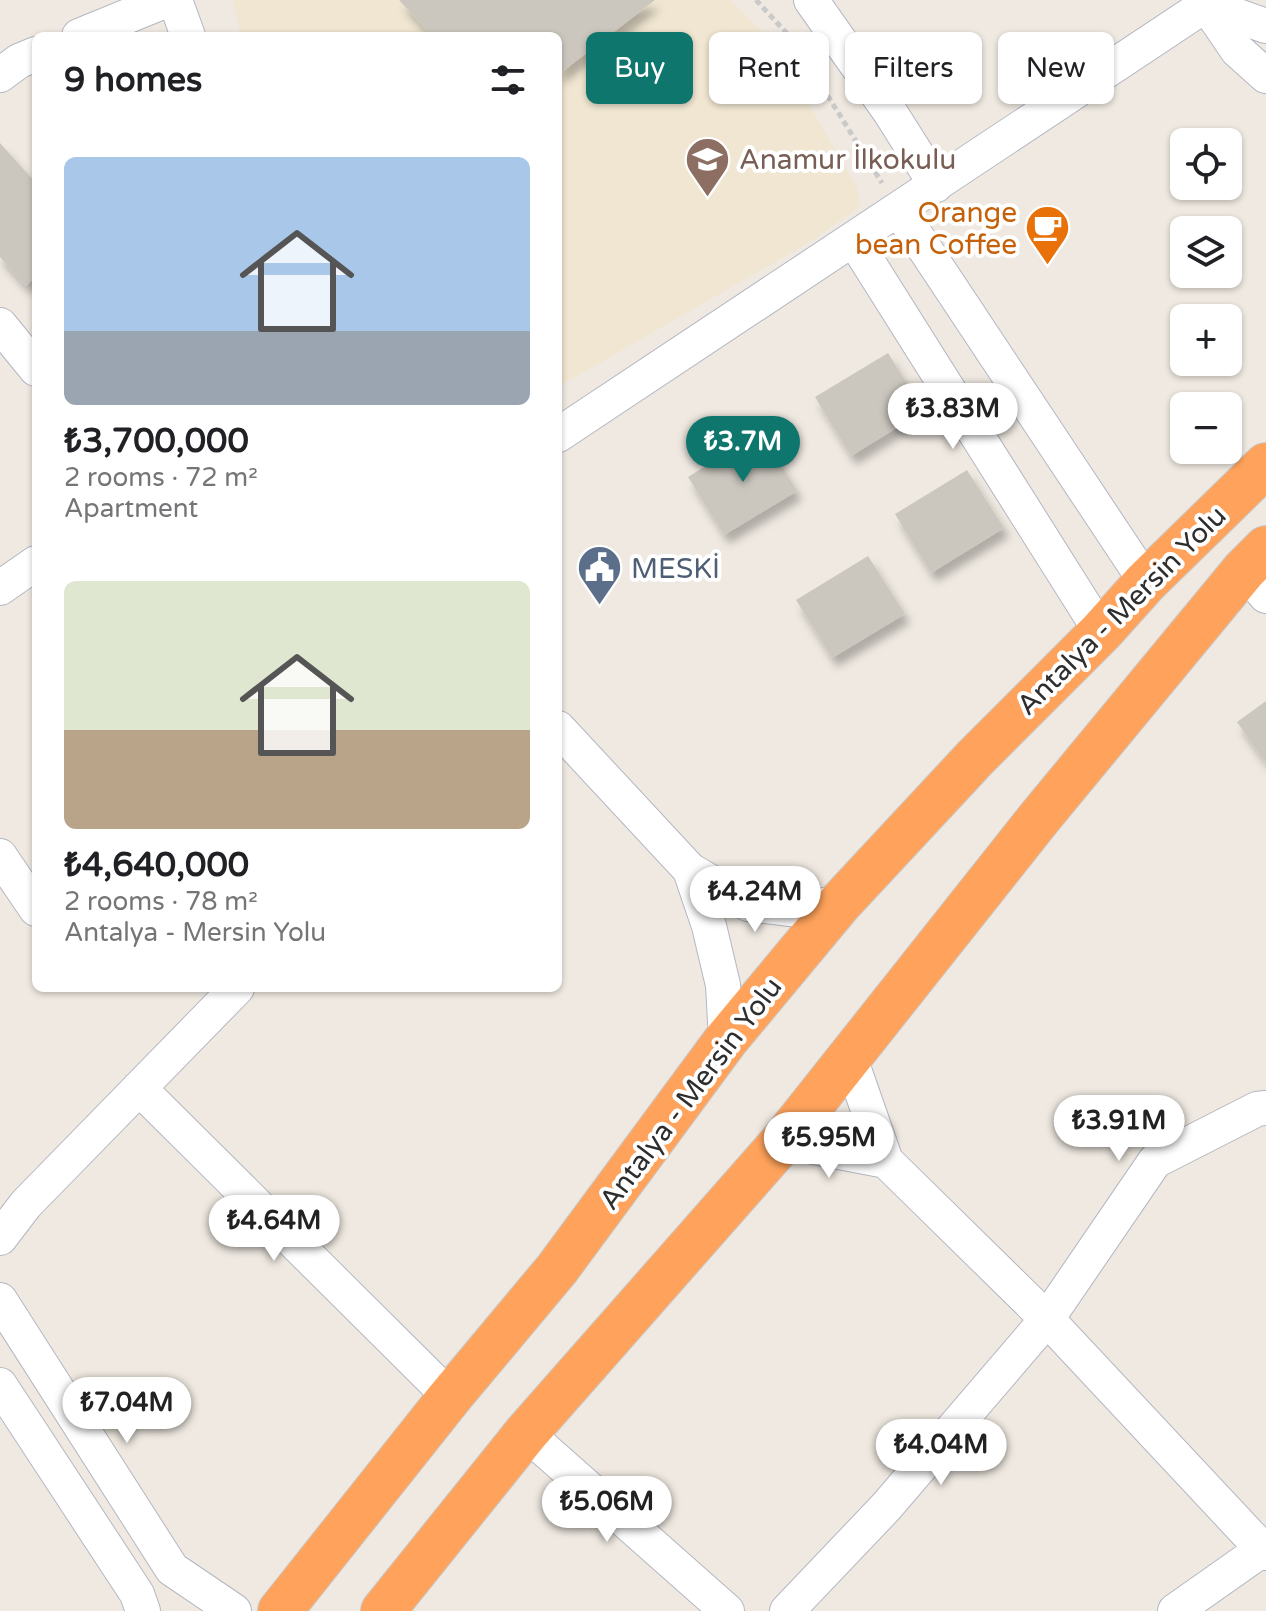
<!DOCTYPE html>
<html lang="en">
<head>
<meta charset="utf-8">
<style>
  :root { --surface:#fff; --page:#f6f6f6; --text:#202124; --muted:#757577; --accent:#0f766e }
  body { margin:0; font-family:"Varela Round",sans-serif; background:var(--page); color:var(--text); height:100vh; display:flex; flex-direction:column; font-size:30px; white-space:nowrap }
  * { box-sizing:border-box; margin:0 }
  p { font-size:26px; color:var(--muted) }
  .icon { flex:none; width:44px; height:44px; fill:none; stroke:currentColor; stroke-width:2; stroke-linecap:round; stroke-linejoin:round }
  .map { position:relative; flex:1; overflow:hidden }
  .sheet { position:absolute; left:32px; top:32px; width:530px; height:960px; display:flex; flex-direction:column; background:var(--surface); border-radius:12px; box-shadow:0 2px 6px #0004 }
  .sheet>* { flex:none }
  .top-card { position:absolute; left:586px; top:32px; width:560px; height:72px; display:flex; gap:16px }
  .buttons { position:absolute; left:1170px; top:128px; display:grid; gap:16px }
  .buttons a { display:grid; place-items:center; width:72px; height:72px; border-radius:12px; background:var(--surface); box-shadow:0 2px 6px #0004; font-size:40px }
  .price { position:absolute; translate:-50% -68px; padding:0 18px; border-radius:28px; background:#fff; color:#222; font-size:26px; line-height:52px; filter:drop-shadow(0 2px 4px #0008) }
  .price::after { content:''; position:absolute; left:50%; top:48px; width:24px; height:18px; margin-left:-12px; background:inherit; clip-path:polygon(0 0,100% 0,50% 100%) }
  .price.selected { background:var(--accent); color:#fff }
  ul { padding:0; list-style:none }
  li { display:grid; align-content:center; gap:16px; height:424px; padding:0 32px }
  li span { display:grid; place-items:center; height:248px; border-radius:12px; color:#555 }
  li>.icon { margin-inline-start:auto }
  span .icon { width:144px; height:144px; fill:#fffc; stroke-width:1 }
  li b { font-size:34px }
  h2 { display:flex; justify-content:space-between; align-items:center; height:96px; padding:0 32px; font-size:34px }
  .tag { padding:0 28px; border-radius:12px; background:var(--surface); box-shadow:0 2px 6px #0004; font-size:28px; line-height:72px }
  .tag.selected { background:var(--accent); color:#fff }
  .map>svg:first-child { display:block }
  .education { fill:#f0e6d1 }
  .building { fill:#cbc7bf; filter:url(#shadow) }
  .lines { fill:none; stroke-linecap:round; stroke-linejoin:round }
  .minor-casing { stroke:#b4b7c1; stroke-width:36 }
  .highway-casing { stroke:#c9c9c9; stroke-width:46 }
  .path { stroke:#c9c9c9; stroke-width:5; stroke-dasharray:6 4; stroke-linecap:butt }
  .minor { stroke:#fff; stroke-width:34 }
  .highway { stroke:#ffa35c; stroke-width:44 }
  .labels { text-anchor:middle; stroke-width:8; stroke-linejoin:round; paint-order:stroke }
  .education-label { font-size:28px; fill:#785e54; stroke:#fff; text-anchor:start }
  .food-label { font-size:28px; fill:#c56008; stroke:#fff; text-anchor:end }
  .service-label { font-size:28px; fill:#4e5e75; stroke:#fff; text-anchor:start }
  .street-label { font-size:28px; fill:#2e2e2e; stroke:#fff }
</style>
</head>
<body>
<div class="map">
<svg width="1266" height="1611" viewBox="0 0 1266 1611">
  <defs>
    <filter id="shadow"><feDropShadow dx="5" dy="9" stdDeviation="4" flood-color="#0004"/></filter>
  </defs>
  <rect width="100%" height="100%" fill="#efe9e1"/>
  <path class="education" d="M233,0H730L774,44L857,188L860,207L808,243L558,387V36H241Z"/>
  <path class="building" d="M399,0H655L558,75V36H432Z
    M0,143L36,183V276L26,286L0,257Z
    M888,353L924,411L851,456L815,397Z
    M761,432L797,491L724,535L688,477Z
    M967,470L1004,528L931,573L895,514Z
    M868,556L905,614L832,658L796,600Z
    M1266,701V763L1237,722Z"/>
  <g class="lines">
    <defs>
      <path id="minor" d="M175,0L188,36
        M811,0L890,112L936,185
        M1203,0L1237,50L1266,76
        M1207,5L1266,26
        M79,36L167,0
        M0,75L19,61L36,54
        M899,210L1146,582
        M854,240L1101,632
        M0,325L36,369
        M558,435L1213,0
        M1244,570L1266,596
        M0,588L36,563
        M558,728L690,870L748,904L791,909L840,903
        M0,856L36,909
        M690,870L709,926L723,985L726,1040
        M850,1058L886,1161L1047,1319L1266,1553
        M139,1088L450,1397
        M783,1141L886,1161
        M0,1238L26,1204L237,988
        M0,1300L172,1569L234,1611
        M0,1385L137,1594L143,1611
        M526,1433L727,1611
        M787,1611L886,1507L1047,1319L1155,1161L1257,1109L1266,1108
        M1175,1611L1263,1549"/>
      <path id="highway" d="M280,1611L450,1397L557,1269L726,1040L840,903L975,758L1101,632L1146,582L1266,465
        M383,1611L526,1433L783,1141L1040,817L1244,570L1266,548"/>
    </defs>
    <use href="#minor" class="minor-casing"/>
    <use href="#highway" class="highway-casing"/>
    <path class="path" d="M756,0L793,40L882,183"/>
    <use href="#minor" class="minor"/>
    <use href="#highway" class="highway"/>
  </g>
  <defs>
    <symbol id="school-pin" viewBox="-11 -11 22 30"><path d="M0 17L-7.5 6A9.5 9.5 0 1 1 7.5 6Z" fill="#8d6e63" stroke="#fff"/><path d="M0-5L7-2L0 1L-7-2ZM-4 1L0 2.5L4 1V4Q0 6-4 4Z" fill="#fff"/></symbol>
    <symbol id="cafe-pin" viewBox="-11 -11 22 30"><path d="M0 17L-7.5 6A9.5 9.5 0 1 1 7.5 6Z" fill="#e8710a" stroke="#fff"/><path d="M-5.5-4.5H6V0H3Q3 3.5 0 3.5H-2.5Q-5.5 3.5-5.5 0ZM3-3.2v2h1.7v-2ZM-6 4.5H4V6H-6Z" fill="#fff"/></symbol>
    <symbol id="civic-pin" viewBox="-11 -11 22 30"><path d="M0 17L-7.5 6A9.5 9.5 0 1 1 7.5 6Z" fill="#5c6f8a" stroke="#fff"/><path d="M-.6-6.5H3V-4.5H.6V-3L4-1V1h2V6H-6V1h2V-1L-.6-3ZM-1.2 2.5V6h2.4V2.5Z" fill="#fff"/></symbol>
  </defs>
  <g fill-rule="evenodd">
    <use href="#school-pin" x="682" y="134" width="51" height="69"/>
    <use href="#cafe-pin" x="1022" y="202" width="51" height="69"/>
    <use href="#civic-pin" x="574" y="542" width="51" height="69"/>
  </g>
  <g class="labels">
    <g class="education-label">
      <text x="739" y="169">Anamur İlkokulu</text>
    </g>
    <g class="food-label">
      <text x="1017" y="222">Orange<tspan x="1017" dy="32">bean Coffee</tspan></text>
    </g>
    <g class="service-label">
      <text x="631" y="578">MESKİ</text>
    </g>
    <g class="street-label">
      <text transform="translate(1121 610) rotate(-45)" y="10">Antalya - Mersin Yolu</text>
      <text transform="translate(690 1093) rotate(-53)" y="10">Antalya - Mersin Yolu</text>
    </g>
  </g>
</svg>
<div class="buttons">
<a><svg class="icon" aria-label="locate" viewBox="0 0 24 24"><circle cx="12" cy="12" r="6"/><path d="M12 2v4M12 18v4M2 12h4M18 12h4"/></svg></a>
<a><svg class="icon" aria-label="layers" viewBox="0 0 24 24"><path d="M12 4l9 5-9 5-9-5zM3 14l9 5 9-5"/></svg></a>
<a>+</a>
<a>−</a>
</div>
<b class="price" style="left:953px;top:451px">₺3.83M</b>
<b class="price selected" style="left:743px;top:484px">₺3.7M</b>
<b class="price" style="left:755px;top:934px">₺4.24M</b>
<b class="price" style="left:1119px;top:1163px">₺3.91M</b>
<b class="price" style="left:829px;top:1180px">₺5.95M</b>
<b class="price" style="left:274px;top:1263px">₺4.64M</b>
<b class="price" style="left:127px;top:1445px">₺7.04M</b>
<b class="price" style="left:941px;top:1487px">₺4.04M</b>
<b class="price" style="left:607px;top:1544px">₺5.06M</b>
<div class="top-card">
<a class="tag selected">Buy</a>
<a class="tag">Rent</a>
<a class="tag">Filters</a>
<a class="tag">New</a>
</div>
<section class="sheet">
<h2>9 homes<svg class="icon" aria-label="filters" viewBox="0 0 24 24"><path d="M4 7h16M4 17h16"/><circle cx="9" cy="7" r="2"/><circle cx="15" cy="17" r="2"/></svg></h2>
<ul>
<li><span style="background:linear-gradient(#a9c7e8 70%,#9aa5b1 0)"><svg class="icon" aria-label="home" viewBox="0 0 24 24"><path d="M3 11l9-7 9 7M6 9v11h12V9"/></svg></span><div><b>₺3,700,000</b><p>2 rooms · 72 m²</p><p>Apartment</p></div></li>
<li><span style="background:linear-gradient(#dfe7d0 60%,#b9a48a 0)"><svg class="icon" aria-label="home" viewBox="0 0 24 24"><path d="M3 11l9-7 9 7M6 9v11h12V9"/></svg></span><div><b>₺4,640,000</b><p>2 rooms · 78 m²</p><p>Antalya - Mersin Yolu</p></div></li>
</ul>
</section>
</div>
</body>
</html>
